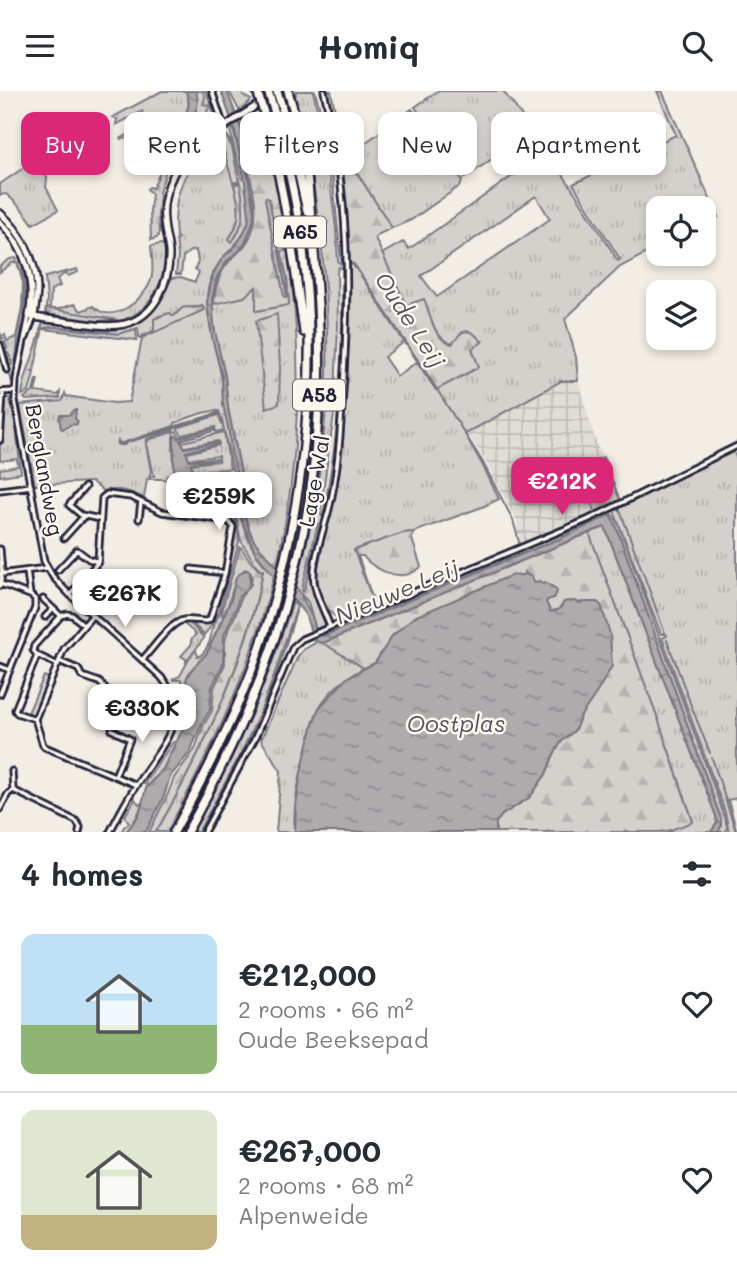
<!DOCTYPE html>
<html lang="en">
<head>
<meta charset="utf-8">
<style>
  :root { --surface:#fff; --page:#f2f2f3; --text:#2b2b33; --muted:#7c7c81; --line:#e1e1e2; --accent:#db2777 }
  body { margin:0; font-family:Mali,sans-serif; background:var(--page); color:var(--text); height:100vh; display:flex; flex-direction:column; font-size:26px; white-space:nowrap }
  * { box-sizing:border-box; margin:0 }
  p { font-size:23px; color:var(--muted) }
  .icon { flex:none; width:38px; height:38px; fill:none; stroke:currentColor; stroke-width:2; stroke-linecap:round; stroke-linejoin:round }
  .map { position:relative; height:741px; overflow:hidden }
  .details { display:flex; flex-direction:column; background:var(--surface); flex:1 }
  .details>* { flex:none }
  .top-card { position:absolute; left:21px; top:21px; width:696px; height:63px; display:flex; gap:14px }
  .fabs { position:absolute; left:646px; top:105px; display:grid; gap:14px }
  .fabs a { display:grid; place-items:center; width:70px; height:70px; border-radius:14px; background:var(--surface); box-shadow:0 4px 10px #0003; font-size:35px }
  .price { position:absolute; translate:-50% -60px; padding:0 16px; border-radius:14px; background:#fff; color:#222; font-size:23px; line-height:46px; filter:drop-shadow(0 2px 4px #0008) }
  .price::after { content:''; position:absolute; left:50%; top:42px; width:21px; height:16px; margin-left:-10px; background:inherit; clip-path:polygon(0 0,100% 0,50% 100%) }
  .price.current { background:var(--accent); color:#fff }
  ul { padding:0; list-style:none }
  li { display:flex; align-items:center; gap:21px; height:175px; padding:0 21px }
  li+li { border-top:2px solid var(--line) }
  li span { display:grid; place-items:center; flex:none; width:196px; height:140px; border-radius:14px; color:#555 }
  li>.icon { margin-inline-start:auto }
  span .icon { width:84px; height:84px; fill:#fffc; stroke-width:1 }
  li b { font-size:30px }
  h2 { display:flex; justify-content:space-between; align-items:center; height:84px; padding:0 21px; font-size:30px }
  .tag { padding:0 24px; border-radius:14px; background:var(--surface); box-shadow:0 4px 10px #0003; font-size:24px; line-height:63px }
  .tag.current { background:var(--accent); color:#fff }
  header { display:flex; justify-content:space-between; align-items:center; height:91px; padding:0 21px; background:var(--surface); font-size:32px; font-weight:800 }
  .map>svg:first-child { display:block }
  .industrial { fill:url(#industrial-grid) }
  .grass { fill:url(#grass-tufts); stroke:#7b7a84; stroke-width:2; fill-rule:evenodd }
  .forest { fill:url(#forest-firs); stroke:#7b7a84; stroke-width:2; fill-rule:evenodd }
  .water { fill:url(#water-ripples); stroke:#76747f; stroke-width:2 }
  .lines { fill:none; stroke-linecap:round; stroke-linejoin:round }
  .stream { stroke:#76747f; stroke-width:2 }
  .street-casing { stroke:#22223b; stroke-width:9 }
  .secondary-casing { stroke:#22223b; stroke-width:10 }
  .highway-casing { stroke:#22223b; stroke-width:12 }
  .street { stroke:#fbf7ec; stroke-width:3.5 }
  .secondary { stroke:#fbf7ec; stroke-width:5 }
  .highway { stroke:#fbf7ec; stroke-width:7 }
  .highway-bridge-casing { stroke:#22223b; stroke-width:12; stroke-linecap:butt }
  .highway-bridge { stroke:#fbf7ec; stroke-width:7 }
  .labels { text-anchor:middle; stroke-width:5; stroke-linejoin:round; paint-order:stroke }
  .shield { fill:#fbf7ec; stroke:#636270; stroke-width:2 }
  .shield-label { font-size:19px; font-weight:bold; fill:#22223b }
  .street-label { font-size:21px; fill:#22223b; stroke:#fbf7ec }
  .water-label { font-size:23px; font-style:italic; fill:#535263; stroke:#fbf7ec }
</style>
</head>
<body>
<header><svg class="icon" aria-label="menu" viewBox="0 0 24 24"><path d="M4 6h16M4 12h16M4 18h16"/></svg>Homiq<svg class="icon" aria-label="search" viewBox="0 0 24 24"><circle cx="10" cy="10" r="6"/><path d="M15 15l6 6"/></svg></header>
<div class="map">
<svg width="737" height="741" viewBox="0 0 737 741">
  <defs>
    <pattern id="industrial-grid" width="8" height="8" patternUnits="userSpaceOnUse" patternTransform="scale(1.75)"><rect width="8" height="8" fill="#e0dcd6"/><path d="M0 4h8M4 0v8" fill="none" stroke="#c0bcb9"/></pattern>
    <pattern id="grass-tufts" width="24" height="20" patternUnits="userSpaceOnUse" patternTransform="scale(1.75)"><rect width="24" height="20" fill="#d4d1cc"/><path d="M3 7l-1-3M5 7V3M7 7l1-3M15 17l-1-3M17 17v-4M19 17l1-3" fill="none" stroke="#b6b3b0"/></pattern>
    <pattern id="forest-firs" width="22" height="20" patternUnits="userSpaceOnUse" patternTransform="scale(1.75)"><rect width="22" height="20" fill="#d4d1cc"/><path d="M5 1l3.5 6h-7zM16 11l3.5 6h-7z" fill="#b6b3b0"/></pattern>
    <pattern id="water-ripples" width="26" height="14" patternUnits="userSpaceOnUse" patternTransform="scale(1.75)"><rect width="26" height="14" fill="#aeabad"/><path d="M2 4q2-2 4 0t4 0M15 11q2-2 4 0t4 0" fill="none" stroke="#8d8b8e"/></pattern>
  </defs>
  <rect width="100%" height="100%" fill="#f2eee5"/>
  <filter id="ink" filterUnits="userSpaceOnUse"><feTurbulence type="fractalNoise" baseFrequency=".0143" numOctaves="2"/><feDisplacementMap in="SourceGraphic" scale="14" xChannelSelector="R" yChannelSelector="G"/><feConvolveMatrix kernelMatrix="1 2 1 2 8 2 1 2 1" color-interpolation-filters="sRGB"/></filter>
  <g filter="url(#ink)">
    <path class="industrial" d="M561,290H578L597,355L603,366L592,371L596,380L586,388L596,424L522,455L517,439V430L484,368L467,342Z"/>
    <path class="grass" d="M162,0H186C193,20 184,23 173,38C187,27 199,19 196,0H206L214,22H217L220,32L188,52L168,59L169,49L161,36L143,45L141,42L134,45V47L120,48L148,32L142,20L116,34L117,28L113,26Z
      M229,0H242L243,5L251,9L242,18L239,19Z
      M296,0H313L326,58L336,138L338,171L343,174L344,171V247L338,349L330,407L312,484L326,532L323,537L316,540L308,511L296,498V495C329,376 334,263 320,141C316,111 312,81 306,51C303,39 296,22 295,10C295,7 296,3 296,0ZM340,176L342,178C342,245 342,312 331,378C328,393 327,410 322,425L320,423L334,323L338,235L337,181L338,177ZM318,432L320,433L304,501L302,500L303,494Z
      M438,0H503C545,54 582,111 618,170L620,168L573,93L676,44L657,0H662L718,126L704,133V117H658V156L620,176L565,228L576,266L578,290H561L465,343L483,375L499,408L482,416L414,441L403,442L354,459L374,512L338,527C325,522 317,494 317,481L336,390L342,337L348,172L352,173L360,183L404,251L384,266L397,285L417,271L436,299L479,276L472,258L482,250L459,245L457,249L452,253C438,249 432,233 428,220L411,214L406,215L382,163L403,151L409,158L528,74L513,53L465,87L415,16ZM536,105L550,128L437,206L421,185Z
      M278,16C289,55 299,95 305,135C327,280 311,431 262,568C240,628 211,685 181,741H179C205,691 232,641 252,589C291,487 312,377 312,268C312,245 312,222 310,199C307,179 302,158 298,137C291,97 284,57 277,17Z
      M412,18L462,89L461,94L457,97L411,129L392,137L357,82L354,60Z
      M269,22C285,73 295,128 300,181L286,97L268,23Z
      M242,31C245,40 244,48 245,58C248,88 264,118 249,147C244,158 236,163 228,172C219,182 215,199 214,212L244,206L257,195L268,218L289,213L287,187L281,160H285V146L277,103L263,42L259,33L260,31C274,69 280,110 286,150C309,288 298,432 250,563C228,625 198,683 167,741H156C201,663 248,568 263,479H260L254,471L241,450L236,425L235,390L222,329L219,320C205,319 188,327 175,332L174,335L123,352H119L118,350V354H124L128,351L175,337L173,339L147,348L146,354L151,381L149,385H154L147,353L148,349L176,340L180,346L178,347L174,344L173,346L174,381L180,387L204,380L193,381L191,373L219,370V365L190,368L189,369L186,360L188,362L219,354L218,350L185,356V358L180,348L183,351L224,341L230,378L206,379L207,384H231L230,385L233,389L234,395L231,389L216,387L211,421L209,420L210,412L209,411L211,410L213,389L197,392L194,395V391H180L168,385L167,389L163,388H147L144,407C130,400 119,397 103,400L92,391L52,393V394H35L20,314L62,310L65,302L66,305L114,312L129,311L142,248L139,246L138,237L121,243L111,242L108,247L109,241L52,236L43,237L42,240L40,239L43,232L102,237L120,235L152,218L162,206L172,187L181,186L195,191L199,181L195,178L198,171L196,159L190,160L183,166L181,183H176L178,165L176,148L178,147L176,145C171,98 188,70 225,42L233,53L242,89L230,39L233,37C238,60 253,111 248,132C243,148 234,154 224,166C214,177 206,196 207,210C208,235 216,259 221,284C223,294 222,305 224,315C229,342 235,368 239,394C241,405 238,415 241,426C246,446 256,468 272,481L274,470L271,472L254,450L245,427L243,415L244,397L228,317L225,285L216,252L212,213L215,194L220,179L227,170L242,156L253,129V112L243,59V41L240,33ZM226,45L232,56L239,90L234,92L222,53L201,67C203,57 217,49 226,45ZM239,92C245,112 245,130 235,147L229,148C241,130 241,115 234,95ZM202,214L204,218L201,220L142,246L154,240V228L159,225L170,222L173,225C177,222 180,218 184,217C191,215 193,218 202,214Z
      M38,67L47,87L46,96L58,119L33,133C25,121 17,112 6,103L0,104V93Z
      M159,76L166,80L159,101L160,104L158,124L159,142L157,147L151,149L150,119L152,103L147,98L149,96L153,97L160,81L157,79Z
      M266,106L269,108L287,205L286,207L284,206L265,108Z
      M161,153L165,154C167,196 146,233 100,232L45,223L47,209L45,186L77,178L78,181L68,185L66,182L57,188L60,195L51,199L50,218H59L74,213L81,220L93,215C112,235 144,209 151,189C154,179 152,166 151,155Z
      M22,166C33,202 26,225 19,261C20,227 32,204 20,169Z
      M16,167L22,183L24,204L18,243L17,259L12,292L8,275L12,273L11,269L7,270L6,268L10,266L8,262L4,263L3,260L7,258L5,251H1L0,249L4,247H0V241L1,245L5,244L7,250L16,246L22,216L23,192L17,171L12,172L0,181V175L10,168Z
      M40,242H42L34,280H32L34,282L29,301L22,304C24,283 35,263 40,242Z
      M36,288H38L35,301L58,304L60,301V307L26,309L24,307L33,301Z
      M6,307H10L16,336L21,382L0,385V378L18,375L17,368L0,370V355L4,348Z
      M216,321L218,322L224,339L216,341L215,336L182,344L177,337L218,324Z
      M733,359L737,369V707L728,709L737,741H729L725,721L662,547L667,545L666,543H661L614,420Z
      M233,403H235V425L239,451L221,515L216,528L204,544L191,531L205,532C223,521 231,459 235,437L232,432L226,428L228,420H232Z
      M611,422L618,432L721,716L727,735L726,741H718L720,738L721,728L616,435L610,424Z
      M605,436L716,725L717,732L711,741H665L693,730L658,628L589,442Z
      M520,459V463L326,545H321L318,543Z
      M293,511L297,516C286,545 278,575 267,604C248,652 223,697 198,741H193L230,670L252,622L271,575Z
      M223,515L222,523H225L207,562L189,581L185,593L188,623L182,625L181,611L177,600L181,599L182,596L181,589H173V588L180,585L190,566L196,559L198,566C206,562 212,548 211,540Z
      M183,532H190L204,547L186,571V568L181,565L191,554V549L196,543Z
      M313,547L318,551L323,552L364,577C347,586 329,600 319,617C312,630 310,646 307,659C300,685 292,714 295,741H276L281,680L261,649L298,565L303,559L315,552Z
      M44,585L51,588L35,623L33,624L28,622Z
      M173,651H176L163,678L145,697L147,694L144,693Z
      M135,708L139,713L142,712C139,724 134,731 126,741H121L124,736L129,732L125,725Z"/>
    <path class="forest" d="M203,0H206L217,32L186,52L183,48C193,40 190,35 202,35L205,30L209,28L207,20L210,15L203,13L205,6Z
      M326,0H331L348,83L357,82L392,137L377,144L375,147L406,214L424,208C431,223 432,248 452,253C455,250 457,247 459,244C468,235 476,244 482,251L472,258L479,276L436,299L360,183L352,173L348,172L343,89L339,61Z
      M254,24C271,49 282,119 286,152L284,155L286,160H281L287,187L289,214L256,220V196L244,206L214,213C215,199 219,182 228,172C235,163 244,158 249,148C264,118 248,88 245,58C244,48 245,40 242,31L245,28ZM266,106L269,108C275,140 283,173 287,205L286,207L284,206L265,108Z
      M226,45L232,56L239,90L233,92L222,53L203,67L200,66L214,52Z
      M240,92C244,117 247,129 232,151L229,148C242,130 240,115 234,94Z
      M203,215L204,219L142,247V245L154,240V228L169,222L174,225L182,217L187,216L194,217Z
      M46,217L118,229L98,230L46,223Z
      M277,223L280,276L279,313L266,317L256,230Z
      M52,236L118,243L136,238L137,249L43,238Z
      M603,366L621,412L596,424L588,400L590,399L586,384L596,380L592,371Z
      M607,422H611L610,424C591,436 568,445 547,453C540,455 533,459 525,461L522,458L589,430L593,431L599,428V425Z
      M414,441L412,448L421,476C415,481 407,485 399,484C387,484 369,474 363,465H358L374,512L354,459L403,442Z
      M589,442L658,628L693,731L665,741H496V731L502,724L530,706L546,683L554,663L562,650L575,639L580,626L587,615L597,511H585L578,512L574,510L564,511C561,518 558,520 550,520L545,511L550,507L556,498L548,494L534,491L384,558L375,572L364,577L323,552Z
      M240,456H241L251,471L259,479H263C246,571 202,660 156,741H149L167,705L174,687L195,658L203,635L212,620L214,597L225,573V551L227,542L236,523L241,506L251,493L252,485L250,480L245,478C233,486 231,509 225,523L222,524L223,515Z"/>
    <path class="water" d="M186,0H196L198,11L196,20L190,23L193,36L189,43L180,50L177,49L172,42C179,24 195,24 186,0Z
      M221,0H227L242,40L243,59L254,120L253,131L245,152L239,160L227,170L217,186L212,208L214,236L225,285L228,317L244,397V421L249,440L254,450L299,500L313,528L316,540L323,545L561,447L610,424L616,435L721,728V736L718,741H711L717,732L716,725L605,436L596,439L323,552L318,551L313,547L305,523L256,463L240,425V397L231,360L229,341L223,314L222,285L212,247L207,211L213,183L223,166L233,158L242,145L248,132L249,124L245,91L234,36Z
      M74,319H76L75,327L78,331L77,333L70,334L63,338L61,337L59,327L60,324H70Z
      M217,322L218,324L128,351L124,354L117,353L118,350L119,352H123Z
      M215,337L214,340L180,349L185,357L218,351V353L186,361L189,369L219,368L191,372L193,381L204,380V383L192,384L191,387C184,390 178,388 174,381V344L178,347Z
      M243,480L247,479L250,481V493L246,500L239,505L236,518L224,544L223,573L212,596L210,619L202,632L190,661L170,686L164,705L146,741H126L139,724L146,697L164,677L170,663L185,634L188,623L185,599L187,586L192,578L207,562L231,509L236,486Z
      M525,481L527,484L532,485L534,491L540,490L543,493L545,491L556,498L557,501L554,507L547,509L546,511L550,520C558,521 561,517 564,511L568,510L570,511L574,510L579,512L585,511H597L601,514L610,543L612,575L597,601L580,626L575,639L562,650L554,663L546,683L530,706L502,724L496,731V741H295L296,715L301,681L312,637L319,617L348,586L375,572L392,545L414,526L512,484H524Z"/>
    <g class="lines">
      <path class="stream" d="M315,0L329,52L341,169L342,171L354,173L431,289L482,370L513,429L522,462
        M617,419H620L665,542
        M667,549L692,617L710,662
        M251,645L277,581L296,521
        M712,667L736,741
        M199,741L250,646"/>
      <defs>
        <path id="street" d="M212,0L224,36
          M29,225L16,289L15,310L44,470L53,486L70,504L161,586C195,625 158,659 137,693C127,708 118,725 110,741
          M26,247L34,226
          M0,254L7,279
          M0,301L15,300
          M0,349L3,302
          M85,396L69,414L81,424L100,428
          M0,399L31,395
          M139,428L141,411
          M64,447L84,425
          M0,458L2,483L0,495
          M191,478L225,482
          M58,479L77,459L89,468L98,471
          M0,483L47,477
          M1,493L30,504
          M70,504L98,471L102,407L107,403L131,406L162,421L228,430L231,433L233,436L225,482L210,528L207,530C200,530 191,528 184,529C170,531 152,559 142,569
          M43,508L61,525
          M92,525L64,558L35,628L43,654L45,656L136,694
          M45,526L53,518
          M330,536L587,429L737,355
          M59,570L78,578L82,585L99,591L114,606
          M58,574L37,564L33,559L34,555L61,525L67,523L72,524L84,534
          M0,575L10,579
          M0,603L35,517V508L30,504L27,480
          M35,628L17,622L15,619L37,565
          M112,639L130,648L115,685
          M13,699L76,730L80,736L79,741
          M0,718L8,703L13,699L12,680
          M204,741L255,647L293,556L302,548L330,536C325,521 316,506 314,491C312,469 324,439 329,418C335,394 338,369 340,344C346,261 351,177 341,94C338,62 331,31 324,0"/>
        <path id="secondary" d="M0,122C21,140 36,169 37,197C37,207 35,216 34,226
          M0,131C25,156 36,189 29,225C43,228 57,229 71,231C89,233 107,237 125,233C156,225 170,190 169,161C168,150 164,139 164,129C162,113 167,96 174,82C187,60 209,46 230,32C246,21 263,11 279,0"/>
        <path id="highway" d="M281,13L294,62L307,120
          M265,25C284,96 294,168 304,241
          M174,741C205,685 234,628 256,568C303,434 322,279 300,138C294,98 284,58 274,19
          M187,741C254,622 305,489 316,352C322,285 320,218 313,151C311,132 310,112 308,93C305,62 297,30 288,0"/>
      </defs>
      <use href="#street" class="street-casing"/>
      <use href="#secondary" class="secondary-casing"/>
      <use href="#highway" class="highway-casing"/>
      <use href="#street" class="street"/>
      <use href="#secondary" class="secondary"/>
      <use href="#highway" class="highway"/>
      <defs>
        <path id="highway-bridge" d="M257,0L265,25
          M268,0L274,19
          M277,0L281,13"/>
      </defs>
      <use href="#highway-bridge" class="highway-bridge-casing"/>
      <use href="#highway-bridge" class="highway-bridge"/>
    </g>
  </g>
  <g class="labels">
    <g class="shield">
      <rect x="274" y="125.5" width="52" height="31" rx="5"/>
      <rect x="293" y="288.5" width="52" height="31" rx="5"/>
    </g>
    <g class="shield-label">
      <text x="300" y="148">A65</text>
      <text x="319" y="311">A58</text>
    </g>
    <g class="street-label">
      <text transform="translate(44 379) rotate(80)" y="7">Berglandweg</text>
      <text transform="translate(315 390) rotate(-80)" y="7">Lage Wal</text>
    </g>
    <g class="water-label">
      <text transform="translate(410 229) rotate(57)" y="8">Oude Leij</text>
      <text transform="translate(397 501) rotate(-23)" y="8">Nieuwe Leij</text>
      <text x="456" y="641">Oostplas</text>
    </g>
  </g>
</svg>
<div class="fabs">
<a><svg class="icon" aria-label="locate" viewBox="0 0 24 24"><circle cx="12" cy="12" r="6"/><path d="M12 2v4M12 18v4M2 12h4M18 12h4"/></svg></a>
<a><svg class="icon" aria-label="layers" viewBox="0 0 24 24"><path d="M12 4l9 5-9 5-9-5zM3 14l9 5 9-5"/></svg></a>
</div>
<b class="price current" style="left:562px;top:426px">€212K</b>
<b class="price" style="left:219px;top:441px">€259K</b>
<b class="price" style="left:125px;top:538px">€267K</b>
<b class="price" style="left:142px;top:653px">€330K</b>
<div class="top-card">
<a class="tag current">Buy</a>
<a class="tag">Rent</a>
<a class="tag">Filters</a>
<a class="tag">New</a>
<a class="tag">Apartment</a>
</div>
</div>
<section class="details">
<h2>4 homes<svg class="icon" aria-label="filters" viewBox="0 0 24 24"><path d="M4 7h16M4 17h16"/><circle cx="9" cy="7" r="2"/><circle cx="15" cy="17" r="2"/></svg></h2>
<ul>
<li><span style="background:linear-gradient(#bfe0f5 65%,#8fb573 0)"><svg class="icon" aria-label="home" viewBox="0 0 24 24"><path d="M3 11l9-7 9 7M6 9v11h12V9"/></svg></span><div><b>€212,000</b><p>2 rooms · 66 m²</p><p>Oude Beeksepad</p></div><svg class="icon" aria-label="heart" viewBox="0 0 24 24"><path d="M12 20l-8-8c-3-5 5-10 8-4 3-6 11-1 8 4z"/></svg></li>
<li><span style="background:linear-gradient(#dfe7d0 75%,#c2b280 0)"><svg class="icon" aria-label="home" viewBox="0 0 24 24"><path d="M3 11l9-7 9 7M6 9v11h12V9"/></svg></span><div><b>€267,000</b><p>2 rooms · 68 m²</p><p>Alpenweide</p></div><svg class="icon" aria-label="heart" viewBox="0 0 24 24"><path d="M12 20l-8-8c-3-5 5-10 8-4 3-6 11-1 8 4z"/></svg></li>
</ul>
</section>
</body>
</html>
